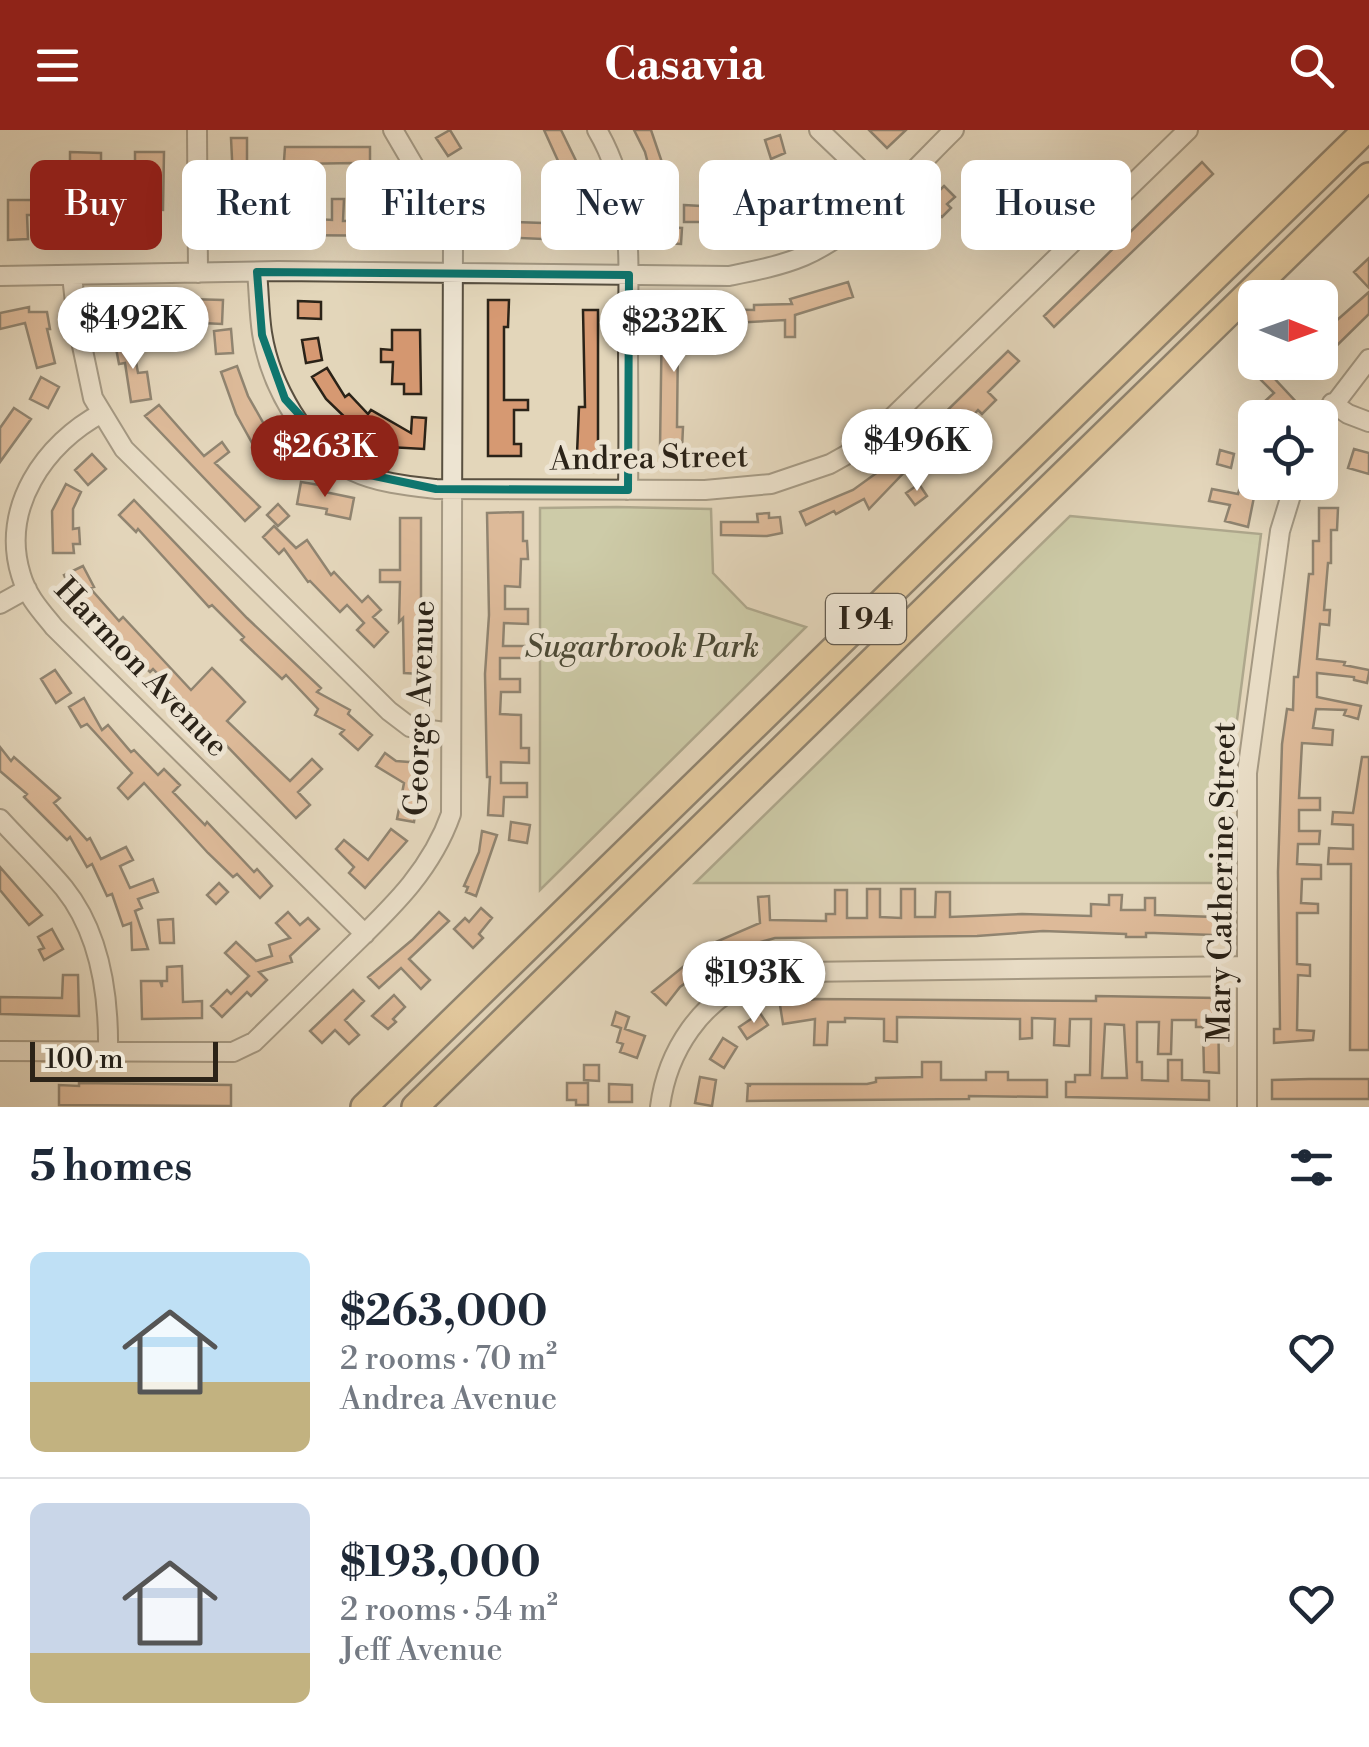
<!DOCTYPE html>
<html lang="en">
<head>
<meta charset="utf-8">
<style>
  :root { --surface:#fff; --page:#f2f2f3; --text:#1f2937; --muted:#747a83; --line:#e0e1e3; --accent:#8f2418 }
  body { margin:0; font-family:"Libre Bodoni",serif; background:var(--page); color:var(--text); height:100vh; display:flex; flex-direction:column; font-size:38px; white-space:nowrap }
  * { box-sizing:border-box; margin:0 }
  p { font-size:32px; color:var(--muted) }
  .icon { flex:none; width:55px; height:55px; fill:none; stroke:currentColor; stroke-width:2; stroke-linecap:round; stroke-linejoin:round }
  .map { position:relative; height:977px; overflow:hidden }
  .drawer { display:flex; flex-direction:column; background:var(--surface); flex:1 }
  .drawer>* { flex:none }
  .banner { position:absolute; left:30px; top:30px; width:1310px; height:90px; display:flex; gap:20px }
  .needle { width:65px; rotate:91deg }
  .tools { position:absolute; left:1238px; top:150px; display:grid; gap:20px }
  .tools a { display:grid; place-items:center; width:100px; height:100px; border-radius:15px; background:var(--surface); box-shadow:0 10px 40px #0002; font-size:50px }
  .scale { position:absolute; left:30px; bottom:25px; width:188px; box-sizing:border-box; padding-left:10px; border:5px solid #2b2318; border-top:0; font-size:28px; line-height:35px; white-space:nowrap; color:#2b2318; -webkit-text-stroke:8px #ede4d2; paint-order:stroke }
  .price { position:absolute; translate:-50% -85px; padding:0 22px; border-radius:35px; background:#fff; color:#222; font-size:32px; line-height:65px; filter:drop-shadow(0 2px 5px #0008) }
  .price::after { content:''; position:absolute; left:50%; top:60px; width:30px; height:22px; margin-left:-15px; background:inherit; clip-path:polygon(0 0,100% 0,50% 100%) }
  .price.active { background:var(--accent); color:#fff }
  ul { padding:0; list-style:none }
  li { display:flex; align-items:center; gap:30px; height:250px; padding:0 30px }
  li+li { border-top:2px solid var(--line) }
  li span { display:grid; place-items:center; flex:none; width:280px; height:200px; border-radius:15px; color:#555 }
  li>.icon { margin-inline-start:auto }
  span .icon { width:120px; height:120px; fill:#fffc; stroke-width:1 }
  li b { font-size:42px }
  h2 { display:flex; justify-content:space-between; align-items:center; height:120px; padding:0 30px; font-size:42px }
  .pill { padding:0 35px; border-radius:15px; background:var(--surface); box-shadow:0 10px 40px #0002; font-size:35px; line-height:90px }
  .pill.active { background:var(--accent); color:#fff }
  header { display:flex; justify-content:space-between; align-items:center; height:130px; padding:0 30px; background:var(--accent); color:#fff; font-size:45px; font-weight:700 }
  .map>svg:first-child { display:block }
  .green { fill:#b1be92; stroke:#6e7055; stroke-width:2.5 }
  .building { fill:#d69972; stroke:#2b2318; stroke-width:2.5; fill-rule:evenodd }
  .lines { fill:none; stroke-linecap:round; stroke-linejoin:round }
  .minor-casing { stroke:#595040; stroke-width:22 }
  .highway-casing { stroke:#2b2318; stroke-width:30 }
  .minor { stroke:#ede4d2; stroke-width:18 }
  .highway { stroke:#e2bb7d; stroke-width:25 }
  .marked { fill:none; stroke:#0f766e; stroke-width:8; stroke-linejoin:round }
  .labels { text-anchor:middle; stroke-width:10; stroke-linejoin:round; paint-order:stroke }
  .shield { fill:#ede4d2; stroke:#655d50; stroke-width:2.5 }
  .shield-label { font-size:30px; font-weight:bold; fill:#2b2318 }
  .street-label { font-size:32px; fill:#2b2318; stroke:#ede4d2 }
  .park-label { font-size:32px; font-style:italic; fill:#4c4a36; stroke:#ede4d2 }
</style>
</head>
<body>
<header><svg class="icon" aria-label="menu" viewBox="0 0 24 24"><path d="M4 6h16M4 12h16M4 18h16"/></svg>Casavia<svg class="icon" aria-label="search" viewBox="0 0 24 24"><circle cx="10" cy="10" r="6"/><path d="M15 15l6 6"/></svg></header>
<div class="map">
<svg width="1369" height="977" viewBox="0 0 1369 977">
  <rect width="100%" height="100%" fill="#e3d6ba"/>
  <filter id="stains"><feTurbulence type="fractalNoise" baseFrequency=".002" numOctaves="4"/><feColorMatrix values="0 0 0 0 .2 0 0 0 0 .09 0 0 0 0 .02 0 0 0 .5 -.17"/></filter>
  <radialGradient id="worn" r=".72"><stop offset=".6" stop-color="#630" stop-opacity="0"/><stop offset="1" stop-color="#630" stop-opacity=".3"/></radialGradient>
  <path class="green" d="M617,377L711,379L713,443L747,478L806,497L540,760V378Z
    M1070,386L1261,404L1226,675V753H695Z"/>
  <path class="building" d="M450,0L461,18L448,26L436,8Z
    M544,0H561L584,47L589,46L594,60L574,66Z
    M634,0H651L668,50L653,53L645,22Z
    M869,0H906L887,18Z
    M780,5L785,23L771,29L765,10Z
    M231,8H247V52H257V70H234Z
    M285,17H370V40H354V33L296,34V59H282Z
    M70,22L101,23V40H70Z
    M135,22H164L163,80L147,79L148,39H135Z
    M1202,32L1213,44L1054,197L1044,186Z
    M823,44L840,62L828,73L811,55Z
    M944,56L955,67L947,74L951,78L942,87L937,83L914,106L903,96Z
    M332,69H344L343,91L414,90V106L283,105V87L332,90Z
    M8,70H48V85H27L28,109L8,110Z
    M806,71L813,85L786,97L780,83Z
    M684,75L701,76V92H684Z
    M580,87H596V113L569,112L570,97H580Z
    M745,90L770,91V107L745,106Z
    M487,91L543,93V109L497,107V104H487Z
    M47,97H63V110H47Z
    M662,97L682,98L681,114L661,113Z
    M706,97H732L731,113L706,112Z
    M1369,128V158L1354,142Z
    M848,152L853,167L795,185V207H785V190L714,194V179L754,180V175L792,174L790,169Z
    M1369,162V184L1320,232V205Z
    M188,169L223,170L222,194L202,193L203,188H188Z
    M151,170L150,189L134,188V196H112V171Z
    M488,170H509L508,197H504V270H528V280H514V314H521V326H488Z
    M298,171L321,172V189L298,188Z
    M29,177V182H47L50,199H47L55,233L37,238L25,193L0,199V183Z
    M662,179H677V194H709V209H678L677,297H683L682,319H660Z
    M583,180H598V324H577L579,277H585Z
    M231,199L233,223L216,224L214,201Z
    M392,200H420L421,264H404V254H392L393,232H381V219L392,220Z
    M318,208L322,230L306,233L302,210Z
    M132,210L138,243L147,242L151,269L131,272L125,233L119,234L115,213Z
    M1008,221L1019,231L988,262L996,270L982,284L978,280L971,288L966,283L932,317L921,306Z
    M1267,233L1278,244L1274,248L1299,275L1288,285L1285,281L1279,287L1264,272L1274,263L1255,244Z
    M237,236L248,266L269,303L296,335L280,348L256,320L236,284L221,242Z
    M327,238L345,267L349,264L368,284L371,280L411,303L412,287L426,288L424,319L388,317L356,298L326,269L312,247Z
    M41,247L59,257L48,278L30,269Z
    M159,275L204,326L222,312L229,322L215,333L260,377L245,391L145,286Z
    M14,278L31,289L0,332V298Z
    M1354,319L1369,323V344L1348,338Z
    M1220,320L1234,324L1231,338L1217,334Z
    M903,322L914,332L869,379L864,369L836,384L834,381L806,395L800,382L853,360L882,339L884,342Z
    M92,324L106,339L88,355L75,340Z
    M1246,335L1255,338L1257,352L1248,397L1225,391L1230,375L1209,371L1212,359L1238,364Z
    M301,352L326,356L325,362L354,368L350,389L326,384L327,379L297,374Z
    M66,354L81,362L73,379V399L79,398L80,414H73L74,423H53L52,381Z
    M919,354L927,366L915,375L906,363Z
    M134,370L247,488L321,558L317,562L350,580L348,584L372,605L358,620L340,604L344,600L315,585L318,579L286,545L282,549L241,510L244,507L212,475L209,477L138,399L136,402L119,385Z
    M278,374L289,386L278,396L267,385Z
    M1319,378H1338L1337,400H1331V433H1328L1324,480H1330L1329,495L1320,494L1317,529L1345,532L1344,535L1369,540V543L1367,553L1354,550V547L1317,543V567L1361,576L1358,589L1344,585L1346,580L1316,579L1313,598L1333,600L1332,615L1302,613L1299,668H1320V680H1299V701H1320L1319,714H1298L1297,734L1321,735V749H1302L1301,773L1318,774V783H1297V834L1310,835V846L1298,845L1297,900L1314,901L1313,910L1274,913V899H1280L1278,742L1282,614L1287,579L1293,580L1294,547H1298L1309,444H1313V411H1319Z
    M523,382V411H527L528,429H521L520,457L505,456V479H528V494L504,493L503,516H527V528H500V549H520V562H501L500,584L521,585V618H529V633L501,632V653H527V667H504L503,686L488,685L490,647H487L485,544L489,485L487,383Z
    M769,383V388L780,387L782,403L767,406L721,405V392H758L757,384Z
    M400,388H421V544L404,543L403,488L399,492L400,452H380V440H400Z
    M274,396L296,418L307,410L331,445L334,442L362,472L368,466L381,480L373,487L388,502L374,517L357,500L364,493L347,475L340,482L310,451L308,452L284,419L279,424L263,407Z
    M83,436L94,457L90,458L119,491L123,487L191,560L212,538L222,548L245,572L227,591L290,651L312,629L322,639L298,662L310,675L296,688L153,539L150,542L99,494L73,465L64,445Z
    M55,540L71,563L56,573L41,549Z
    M84,568L102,600L108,595L131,622L134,620L158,645L164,639L180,655L173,662L205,695L207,692L254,742L257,739L272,756L260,768L237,744L233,747L208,723L144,653L128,669L118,658L132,643L87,594L81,597L69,577Z
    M0,617L11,631L14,627L60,668L54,673L87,710L90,708L101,729L126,717L133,730L120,736L130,758L153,749L158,762L138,769L142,778L135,781L148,819L132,820L131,793L123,796L112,764L107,766L92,734L87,737L70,707L67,710L24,667L27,664L0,641Z
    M385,623L396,631L422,633L414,692L397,689L404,653L376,636Z
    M1362,627H1369V920H1350L1351,734H1328L1329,718L1353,719V695L1332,694L1333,682L1353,683Z
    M511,692L530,695L527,713L509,710Z
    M391,699L407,711L365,758L349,743L354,737L336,719L344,710L368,730Z
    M482,701L497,705L476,766L466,762L468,757L464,756L479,722Z
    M0,737L42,785L29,795L0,760Z
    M219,753L228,762L216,774L207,765Z
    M867,759H880V787L901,788V759H915V787H935L936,762H950V787L1022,784L1091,786V774L1109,775V765H1122L1121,780H1145V768H1155V785L1215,787L1214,805L1154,803H1146V807H1126V804L1043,801L977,806L775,808L739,818L706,835L708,837L680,857L666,875L652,862L711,814L760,793L758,767L769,766L770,790L826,791V784H835V760H847V788H867Z
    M481,778L492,788L479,804L483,808L473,818L454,799L465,788L469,792Z
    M288,782L300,795L308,788L319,799L290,826L292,832L259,842L267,850L251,866L247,862L222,887L211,876L227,860L231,864L249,846L225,823L236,812L256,831L272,826L269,815L290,808L276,793Z
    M439,782L449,791L409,829L430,850L421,859L401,838L379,858L368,847L412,810Z
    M173,789L174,813H160L158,790Z
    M52,799L63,819L44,830L39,820L44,818L38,807Z
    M182,836L183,872L202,871V888L142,889L141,851H160L162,857V851H167V837Z
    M63,845H78L79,886L0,884V867L62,868Z
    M353,860L364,871L345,890L359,905L349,914L335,900L322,913L310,901Z
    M394,865L405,877L393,889L396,892L388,899L372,886Z
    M1096,866L1218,868L1219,943L1204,942L1203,897H1196V890H1172L1171,924H1158L1159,892H1137V932H1142V950L1168,951V930H1182V950L1209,951V970L1066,967V952H1075V945H1090L1091,889H1070L1069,916L1054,915L1055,889L1032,888V908L1020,909V889L897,887V912L884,911V889L845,888V892H828L827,915H814L815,889L783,894L780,875L816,869L1096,871ZM1105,894L1124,895L1127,948H1102Z
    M616,882L629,887L625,899L645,906L637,928L620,922L623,914L617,912L621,898L612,895Z
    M760,883L768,895L747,909L739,897Z
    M723,908L737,917L724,938L710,929Z
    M922,932H941V950H986V942H1008V950H1047V967L969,966V969L747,971L748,955L751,956L748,954H867L876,952V948L922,947Z
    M584,935H599V951L584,950Z
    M700,947L716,950L712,976L695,973Z
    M1309,949H1369V969H1272V950Z
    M79,953L231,955V976L59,975V955L79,956Z
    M567,953H588V975H576V970H567Z
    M609,954L632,955V972H609Z"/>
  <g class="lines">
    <defs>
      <path id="minor" d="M197,0L198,143
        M597,0C635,64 628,132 628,204C628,256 629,308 628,360
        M819,0L887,65
        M257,142C259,162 259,183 262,203C270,254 305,319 353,341C378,353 409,356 436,359L705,360L771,354L830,334L864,315L1188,0
        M72,145L77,192L93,268L124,319L389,581L410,597L451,603
        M0,146L278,141L729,146C754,141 780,136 804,126C863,100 909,44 954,0
        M1332,273L1348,284L1369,292
        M102,283C45,313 0,378 21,445C27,466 41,481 54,497L365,804
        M1320,293L1369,229
        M0,474L27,459
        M0,689C21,712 44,734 64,758C101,804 109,865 108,922
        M0,921L233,922L254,912C286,881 317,850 349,819C391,778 431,741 451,684L453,109L448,94L393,0
        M660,977C667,922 701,868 756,849C770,844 788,844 803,842L1246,836
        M1247,977V643L1280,401L1295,352"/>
      <path id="highway" d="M364,977L1366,0
        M415,977L1369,46"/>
    </defs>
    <use href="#minor" class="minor-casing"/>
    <use href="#highway" class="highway-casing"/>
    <use href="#minor" class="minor"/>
    <use href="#highway" class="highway"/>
  </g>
  <path d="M0 0H1369V977H0ZM257,142L629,145L628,360L436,359L351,341L285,269L262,205Z" fill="#e3d6ba" fill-opacity=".55" fill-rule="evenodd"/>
  <path class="marked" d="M257,142L629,145L628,360L436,359L351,341L285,269L262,205Z"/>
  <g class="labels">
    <rect class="shield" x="826" y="464" width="80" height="50" rx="8"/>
    <g class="shield-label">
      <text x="866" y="499">I 94</text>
    </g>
    <g class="street-label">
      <text transform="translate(649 327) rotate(-1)" y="11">Andrea Street</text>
      <text transform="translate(142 537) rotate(46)" y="11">Harmon Avenue</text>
      <text transform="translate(419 578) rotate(-88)" y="11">George Avenue</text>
      <text transform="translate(1221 752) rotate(-89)" y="11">Mary Catherine Street</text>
    </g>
    <g class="park-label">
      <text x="642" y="527">Sugarbrook Park</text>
    </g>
  </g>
  <rect width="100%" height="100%" filter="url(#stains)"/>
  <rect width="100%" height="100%" fill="url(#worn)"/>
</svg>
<div class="tools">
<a><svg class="needle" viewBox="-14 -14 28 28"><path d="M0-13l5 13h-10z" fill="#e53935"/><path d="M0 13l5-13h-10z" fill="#747a83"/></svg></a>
<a><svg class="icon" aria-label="locate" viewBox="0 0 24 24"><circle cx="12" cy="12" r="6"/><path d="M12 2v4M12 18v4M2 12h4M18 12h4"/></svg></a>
</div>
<div class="scale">100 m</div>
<b class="price" style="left:133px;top:242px">$492K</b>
<b class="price" style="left:674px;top:245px">$232K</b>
<b class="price" style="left:917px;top:364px">$496K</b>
<b class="price active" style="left:325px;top:370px">$263K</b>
<b class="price" style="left:754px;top:896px">$193K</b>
<div class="banner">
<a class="pill active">Buy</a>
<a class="pill">Rent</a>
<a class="pill">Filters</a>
<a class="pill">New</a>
<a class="pill">Apartment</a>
<a class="pill">House</a>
</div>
</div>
<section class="drawer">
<h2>5 homes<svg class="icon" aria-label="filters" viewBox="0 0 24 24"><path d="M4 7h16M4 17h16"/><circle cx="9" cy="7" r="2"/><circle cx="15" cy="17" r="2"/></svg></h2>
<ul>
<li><span style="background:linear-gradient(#bfe0f5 65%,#c2b280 0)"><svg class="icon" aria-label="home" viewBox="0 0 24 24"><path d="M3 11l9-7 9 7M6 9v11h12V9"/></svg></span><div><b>$263,000</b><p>2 rooms · 70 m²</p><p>Andrea Avenue</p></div><svg class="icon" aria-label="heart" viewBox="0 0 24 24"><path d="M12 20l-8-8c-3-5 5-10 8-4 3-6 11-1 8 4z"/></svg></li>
<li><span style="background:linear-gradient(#c9d6e8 75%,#c2b280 0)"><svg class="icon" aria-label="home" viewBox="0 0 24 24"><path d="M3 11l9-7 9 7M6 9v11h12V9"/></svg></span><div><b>$193,000</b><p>2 rooms · 54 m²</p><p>Jeff Avenue</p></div><svg class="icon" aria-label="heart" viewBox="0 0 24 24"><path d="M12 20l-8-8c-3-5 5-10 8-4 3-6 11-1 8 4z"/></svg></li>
</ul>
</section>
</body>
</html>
